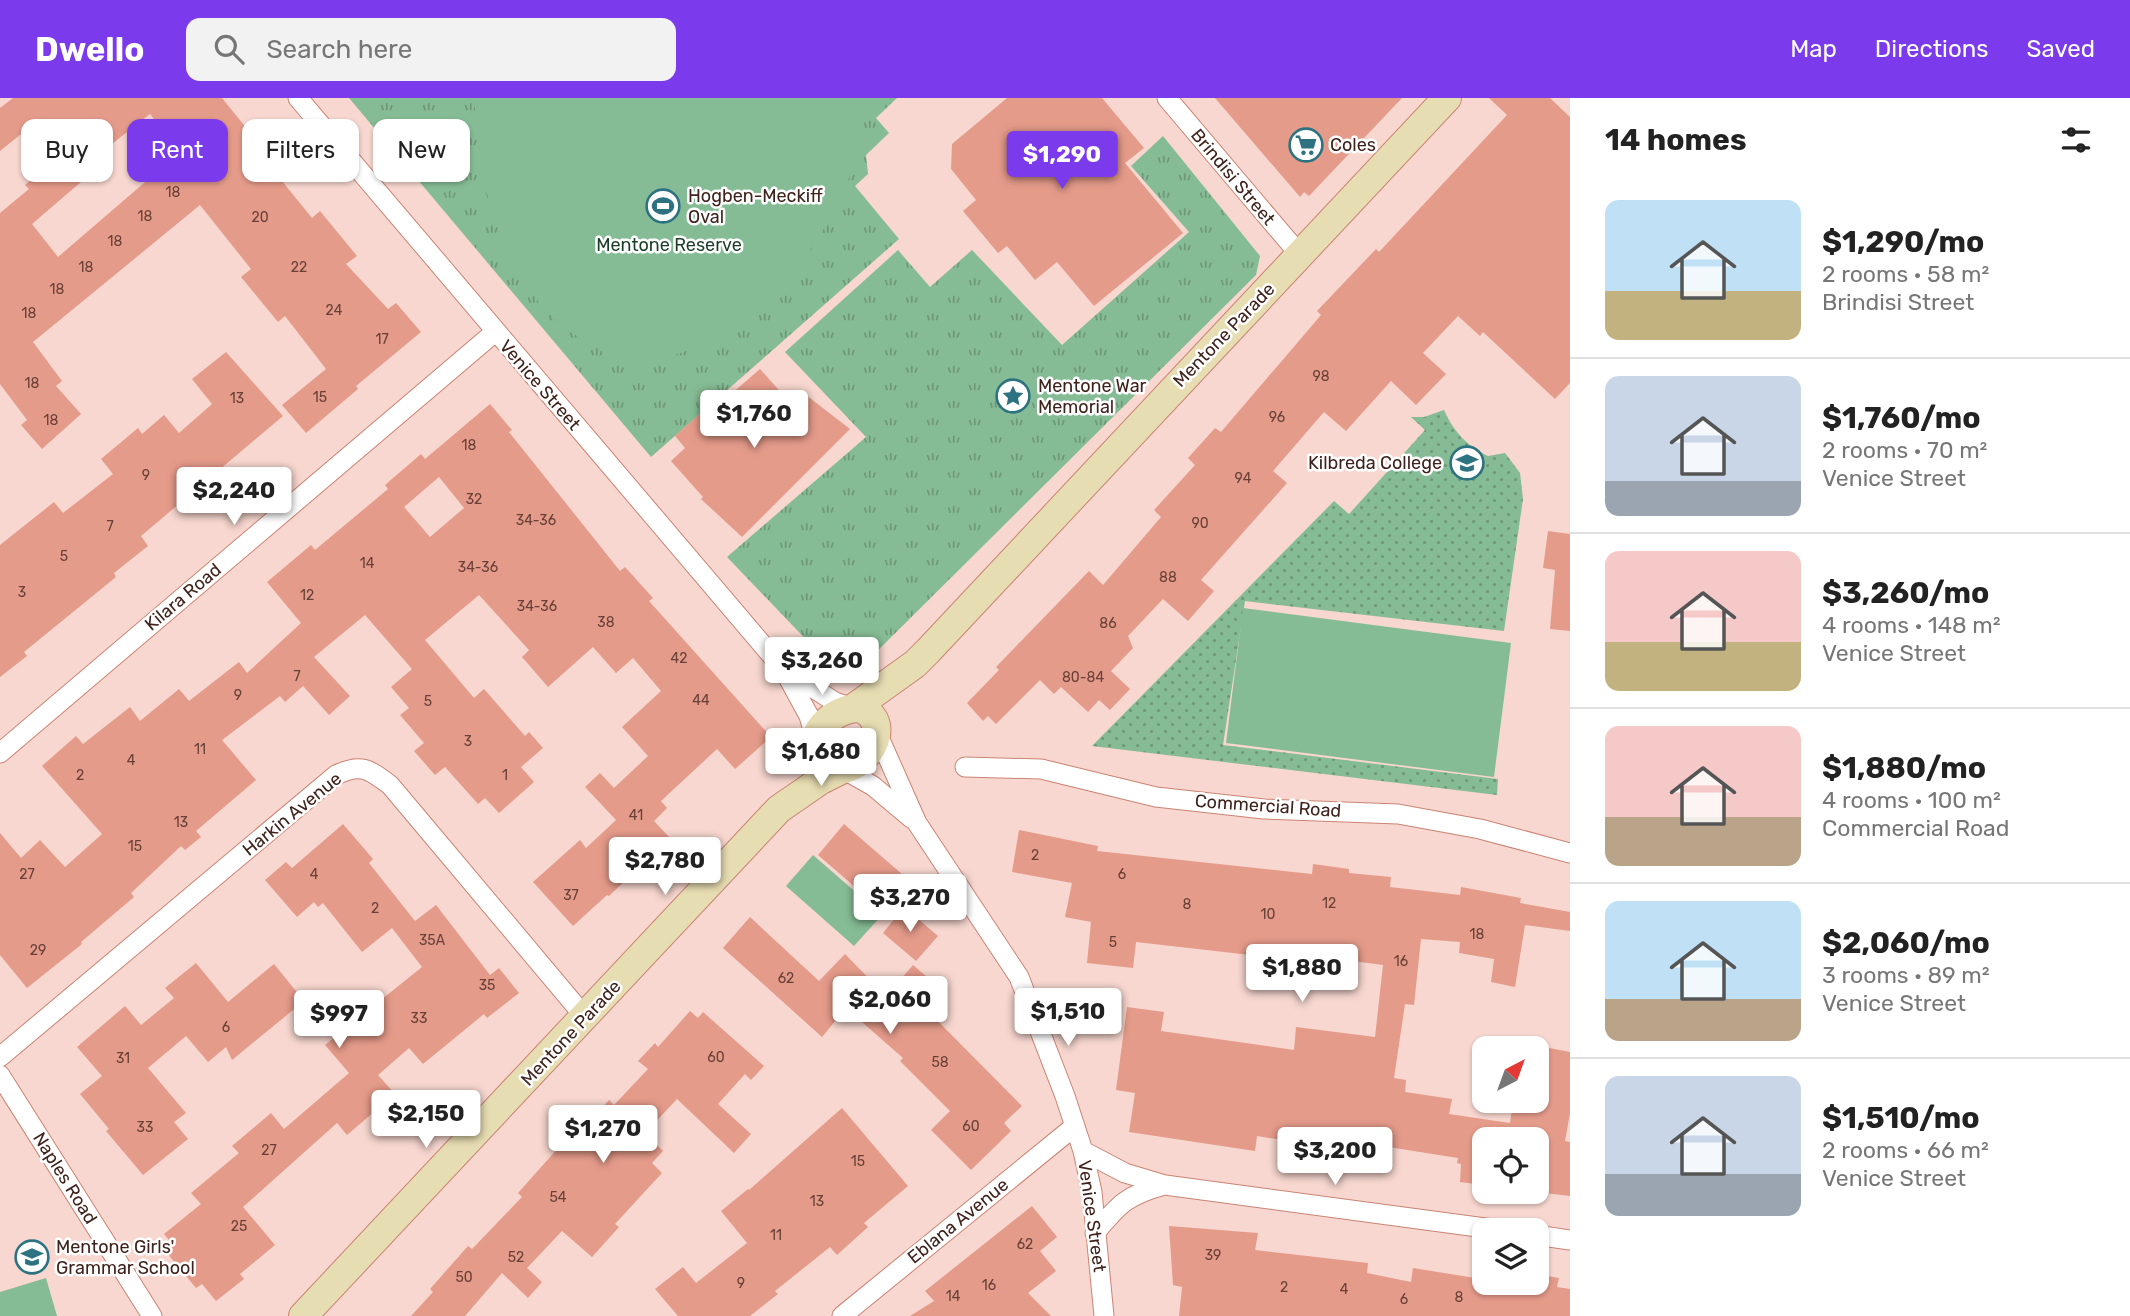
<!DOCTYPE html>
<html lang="en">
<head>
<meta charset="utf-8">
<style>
  :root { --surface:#fff; --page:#f2f2f2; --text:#222; --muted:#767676; --line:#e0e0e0; --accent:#7c3aed }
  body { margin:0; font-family:Rubik,sans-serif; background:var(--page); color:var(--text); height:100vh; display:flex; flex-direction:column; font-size:26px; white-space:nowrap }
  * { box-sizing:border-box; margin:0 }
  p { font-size:23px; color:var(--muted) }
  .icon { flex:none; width:38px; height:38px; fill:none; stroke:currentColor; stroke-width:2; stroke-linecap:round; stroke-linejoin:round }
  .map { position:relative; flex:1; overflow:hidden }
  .sheet { display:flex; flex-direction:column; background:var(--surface); width:560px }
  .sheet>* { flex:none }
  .hud { position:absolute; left:21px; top:21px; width:665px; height:63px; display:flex; gap:14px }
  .needle { width:46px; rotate:41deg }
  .fabs { position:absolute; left:1472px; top:938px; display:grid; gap:14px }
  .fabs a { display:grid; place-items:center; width:77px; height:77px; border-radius:14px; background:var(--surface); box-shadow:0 2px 5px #0004; font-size:35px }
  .price { position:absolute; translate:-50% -60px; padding:0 16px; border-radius:7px; background:#fff; color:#222; font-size:23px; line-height:46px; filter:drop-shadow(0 2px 4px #0008) }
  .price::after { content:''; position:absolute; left:50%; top:42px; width:21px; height:16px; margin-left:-10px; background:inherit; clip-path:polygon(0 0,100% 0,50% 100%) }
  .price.active { background:var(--accent); color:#fff }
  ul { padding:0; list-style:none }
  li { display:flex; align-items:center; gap:21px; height:175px; padding:0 35px }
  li+li { border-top:2px solid var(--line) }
  li span { display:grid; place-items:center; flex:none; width:196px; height:140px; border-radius:14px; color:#555 }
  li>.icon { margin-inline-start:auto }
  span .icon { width:84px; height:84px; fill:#fffc; stroke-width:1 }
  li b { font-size:30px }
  h2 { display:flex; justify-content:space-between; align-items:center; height:84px; padding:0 35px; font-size:30px }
  .pill { padding:0 24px; border-radius:14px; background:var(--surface); box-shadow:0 2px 5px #0004; font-size:24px; line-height:63px }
  .pill.active { background:var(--accent); color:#fff }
  header { display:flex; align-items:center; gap:42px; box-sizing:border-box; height:98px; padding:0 35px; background:var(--accent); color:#fff }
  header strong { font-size:33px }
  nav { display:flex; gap:38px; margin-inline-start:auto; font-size:24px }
  .search { width:490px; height:63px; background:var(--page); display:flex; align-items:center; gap:18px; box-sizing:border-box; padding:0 24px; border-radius:14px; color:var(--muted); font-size:26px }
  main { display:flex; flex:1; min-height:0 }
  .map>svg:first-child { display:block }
  .grass { fill:url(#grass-dots) }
  .park { fill:url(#park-tufts) }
  .pitch { fill:#86bc95 }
  .building { fill:#e59b8a; fill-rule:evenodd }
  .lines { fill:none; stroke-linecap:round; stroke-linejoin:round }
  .street-casing { stroke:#cb8373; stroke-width:21 }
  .secondary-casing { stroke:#cb8373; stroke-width:30 }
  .street { stroke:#fff; stroke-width:19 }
  .secondary { stroke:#e7ddb2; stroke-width:28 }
  .labels { text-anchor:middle; stroke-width:5; stroke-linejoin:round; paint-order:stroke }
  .number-label { font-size:14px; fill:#684037 }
  .poi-label { font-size:18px; fill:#3f221b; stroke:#fff; text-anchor:start }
  .street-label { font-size:18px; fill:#3f221b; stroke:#fff }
  .park-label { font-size:18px; fill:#1a3d26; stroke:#fff }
</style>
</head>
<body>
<header>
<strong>Dwello</strong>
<div class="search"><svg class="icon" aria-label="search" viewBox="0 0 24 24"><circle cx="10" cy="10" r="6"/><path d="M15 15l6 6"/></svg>Search here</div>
<nav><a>Map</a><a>Directions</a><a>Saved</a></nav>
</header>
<main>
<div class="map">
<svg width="1570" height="1218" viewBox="0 0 1570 1218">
  <defs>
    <pattern id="grass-dots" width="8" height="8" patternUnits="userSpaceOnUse" patternTransform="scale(1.75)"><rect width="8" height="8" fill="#86bc95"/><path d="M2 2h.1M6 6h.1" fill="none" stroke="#6f9879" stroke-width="1.8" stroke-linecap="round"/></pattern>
    <pattern id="park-tufts" width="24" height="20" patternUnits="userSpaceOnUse" patternTransform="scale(1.75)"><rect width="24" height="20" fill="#86bc95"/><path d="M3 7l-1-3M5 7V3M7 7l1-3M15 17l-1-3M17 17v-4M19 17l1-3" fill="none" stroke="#6f9879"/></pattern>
  </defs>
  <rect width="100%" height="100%" fill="#f7d7cf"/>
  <path class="grass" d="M1444,312C1454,334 1466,347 1488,358L1505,355L1520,375L1523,401L1504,533L1245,503L1223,647L1498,681L1497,697L1092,648L1334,403L1349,416L1425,332L1411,319H1424Z"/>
  <path class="park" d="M349,0H897L876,20L889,35L866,57L868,76L855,88L899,141L651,359Z
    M1163,38L1260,158L1256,177L854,576L840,577L727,459L866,339L785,254L898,152L930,189L972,152L1062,247L1189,134L1131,68Z"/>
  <path class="pitch" d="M474,0H866L850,78L821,136L793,178L751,218L711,244L656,264L610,258L559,227L513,174L482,81Z
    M1243,510L1511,545L1494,679L1226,645Z
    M813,757L882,817L854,848L786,788Z
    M46,1180L57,1218H0V1194Z"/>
  <path class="building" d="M13,0H222L264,52L260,56L312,120L320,113L357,158L346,166L388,211L396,205L421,234L356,288L358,291L306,335L282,307L326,271L285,218L278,224L241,179L251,171L200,107L33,244L62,283L56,288L81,316L42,351L21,327L27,322L0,286V115L29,91L25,87L62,55L36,24L0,53V10ZM150,16L180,54L58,159L32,126L109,60L103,53Z
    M1007,0H1102L1144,50L1125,65L1183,135L1094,208L1057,164L1035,182L1007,148L998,155L963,113L976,102L951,71L952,46Z
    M1215,0H1402L1309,98L1304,94L1300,99Z
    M1489,0H1550L1570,19V285L1555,301L1483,234L1480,238L1458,218L1423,255L1446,276L1416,307L1391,283L1346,333L1324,314L1273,373L1287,385L1201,482L1214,493L1188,523L1163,501L1128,538L1133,550L1111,573L1130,591L1110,612L1099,602L1088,614L1061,589L1054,596L1040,582L996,626L988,618L983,623L967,605L999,572L996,569L1089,473L1103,487L1161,419L1154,412L1195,367L1188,360L1215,330L1221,334L1321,217L1317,213L1376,151L1379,154L1507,17Z
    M226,254L283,318L141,438L148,448L114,475L116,479L24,554L27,558L0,579V447L54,404L63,415L113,376L101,361L138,330L142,336L164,317L179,335L212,306L192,281Z
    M760,271L794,309L806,297L850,331L742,439L701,401L703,399L671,363L685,350L675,338L711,306L715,310Z
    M490,306L512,332L509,334L620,473L625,469L653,500L649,503L771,639L735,671L717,651L661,703L667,710L654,723L670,740L609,798L607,797L573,828L533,784L580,742L586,750L616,722L585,689L600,675L614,690L648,658L622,629L661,593L633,560L616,575L593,549L548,589L522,559L529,552L479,497L425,542L474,600L484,591L525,638L529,634L543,650L521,669L534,684L499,715L485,700L478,706L445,669L435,677L414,653L424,645L400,617L409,610L391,589L412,571L365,517L314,559L350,598L329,617L303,588L285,604L280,598L222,642L256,682L196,733L201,739L185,752L181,748L131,795L134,799L81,844L82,846L27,890L0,857V735L21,760L40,742L65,769L102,736L42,668L76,638L83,646L130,609L140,623L179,591L189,603L239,564L247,575L301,525L267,484L311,447L315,452L388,391L385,387L421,356L425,361ZM439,379L464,410L430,439L404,409Z
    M1548,433L1570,436V533L1550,531L1555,472L1543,470Z
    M343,726L373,761L369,765L415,823L436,807L490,877L499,870L519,895L487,920L484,916L423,966L409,950L378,977L395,996L347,1037L337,1025L243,1109L275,1147L240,1176L244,1181L216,1203L202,1186L196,1190L166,1154L173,1147L164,1136L201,1106L191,1095L239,1055L232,1048L271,1015L284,1031L349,975L325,947L422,869L392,830L362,854L323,805L318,809L314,804L297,819L265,782L286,764L292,770Z
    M844,726L917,789L891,820L818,757Z
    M1019,732L1098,748L1097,753L1312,776L1313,766L1349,771V775L1391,779L1390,789L1460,797L1461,789L1521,800L1520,805L1570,814V833L1525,827L1515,889L1491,884L1494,861L1459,855L1460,844L1421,841L1414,907L1405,906L1394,980L1406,982L1405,994L1452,1001L1449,1016L1510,1025L1513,1003H1536V966L1539,948L1570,954V1015L1565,1043L1570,1044V1098L1536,1094V1041H1484V1087L1460,1084L1461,1066L1457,1065L1458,1060L1388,1049L1387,1059L1257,1038L1255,1053L1129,1034L1135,995L1116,992L1127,909L1164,914L1161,933L1294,952L1296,929L1375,939L1383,867L1293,855V862L1136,844L1133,870L1087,865L1091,824L1065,819L1072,785L1012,774Z
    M904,809L938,838L916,863L883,835Z
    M750,819L819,883L845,856L886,898L913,867L934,885L918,903L1022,1008L1004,1025L1011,1033L971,1072L931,1032L950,1013L900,963L903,960L846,910L822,939L723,850Z
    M196,865L228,904L274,866L304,903L232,962L226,949L208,964L186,938L148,970L186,1015L174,1024L188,1041L143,1077L106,1033L109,1031L80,996L102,978L77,949L125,908L141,927L174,900L165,890Z
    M690,913L698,920L703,914L764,968L751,982L745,976L718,1006L751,1036L734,1055L677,1001L645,1035L663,1053L652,1065L662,1075L615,1126L619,1129L592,1159L562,1133L527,1170L542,1184L528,1200L502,1175L465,1218H411L433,1194L430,1191L468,1148L472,1151L522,1099L518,1095L559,1049L563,1052L609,1002L614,1007L648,971L638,963L655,945L658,949Z
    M842,1010L908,1088L864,1125L868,1129L837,1157L830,1149L775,1193L778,1196L750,1218H678L655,1191L683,1169L696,1185L747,1145L721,1113L748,1091L749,1092Z
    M1032,1108L1057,1139L1040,1153L1056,1173L1028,1195L1051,1218H910L934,1203L925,1193Z
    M1169,1128L1258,1135L1255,1152L1368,1165L1367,1175L1411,1184L1413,1170L1481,1181V1185H1536V1176L1559,1180L1557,1189L1570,1191V1218H1179L1182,1189L1173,1187Z"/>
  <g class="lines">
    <defs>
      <path id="street" d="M298,0L784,572L809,618L816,643
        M1167,0L1300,157
        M788,574L835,604L853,610
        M877,635L917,725L1019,879L1065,998L1083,1053L1092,1094L1104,1218
        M0,655L495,234
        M965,669L1041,671L1156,699L1264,711L1398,716L1480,731L1570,755
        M843,671L873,688L911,720
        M0,959L336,677C361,665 369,671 390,687L585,919
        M0,977L152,1218
        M1083,1053L1125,1075L1165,1087L1500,1132
        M1095,1135C1119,1106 1127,1097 1164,1087
        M1536,1137L1570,1142
        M842,1218L1075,1028"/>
      <path id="secondary" d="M855,609L915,566L928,553L1447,0
        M860,610C904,628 849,695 822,663C800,638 835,609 860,610Z
        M303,1218L779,711L821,682L841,672"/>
    </defs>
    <use href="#street" class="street-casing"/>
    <use href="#secondary" class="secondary-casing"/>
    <use href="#street" class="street"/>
    <use href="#secondary" class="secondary"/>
  </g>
  <defs>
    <symbol id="supermarket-ring" viewBox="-11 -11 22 22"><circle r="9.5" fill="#fff" stroke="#2c7280" stroke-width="1.5"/><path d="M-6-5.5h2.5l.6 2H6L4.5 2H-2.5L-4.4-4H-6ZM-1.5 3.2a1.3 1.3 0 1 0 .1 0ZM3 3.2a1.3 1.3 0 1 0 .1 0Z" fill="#2c7280"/></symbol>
    <symbol id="stadium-ring" viewBox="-11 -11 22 22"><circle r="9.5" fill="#fff" stroke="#2c7280" stroke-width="1.5"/><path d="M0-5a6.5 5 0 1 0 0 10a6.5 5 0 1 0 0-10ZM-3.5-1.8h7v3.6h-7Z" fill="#2c7280"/></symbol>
    <symbol id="sight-ring" viewBox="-11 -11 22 22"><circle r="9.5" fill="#fff" stroke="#2c7280" stroke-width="1.5"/><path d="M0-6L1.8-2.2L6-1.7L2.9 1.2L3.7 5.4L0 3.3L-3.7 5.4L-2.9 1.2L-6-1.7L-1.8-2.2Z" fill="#2c7280"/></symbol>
    <symbol id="school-ring" viewBox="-11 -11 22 22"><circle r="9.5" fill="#fff" stroke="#2c7280" stroke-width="1.5"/><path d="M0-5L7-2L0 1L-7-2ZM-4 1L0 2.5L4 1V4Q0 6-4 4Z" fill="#2c7280"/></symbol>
  </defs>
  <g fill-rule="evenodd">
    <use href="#supermarket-ring" x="1287" y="28" width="38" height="38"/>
    <use href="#stadium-ring" x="644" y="89" width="38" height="38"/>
    <use href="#sight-ring" x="994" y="279" width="38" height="38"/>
    <use href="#school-ring" x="1448" y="346" width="38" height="38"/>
    <use href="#school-ring" x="13" y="1140" width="38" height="38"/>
  </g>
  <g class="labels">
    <g class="number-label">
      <text x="173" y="99">18</text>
      <text x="145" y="123">18</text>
      <text x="260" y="124">20</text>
      <text x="115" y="148">18</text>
      <text x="86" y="174">18</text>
      <text x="299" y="174">22</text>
      <text x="57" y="196">18</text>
      <text x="334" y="217">24</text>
      <text x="29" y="220">18</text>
      <text x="382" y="246">17</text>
      <text x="1321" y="283">98</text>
      <text x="32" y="290">18</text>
      <text x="320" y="304">15</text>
      <text x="237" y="305">13</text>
      <text x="1277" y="324">96</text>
      <text x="51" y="327">18</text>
      <text x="469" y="352">18</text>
      <text x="146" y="382">9</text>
      <text x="1243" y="385">94</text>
      <text x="474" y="406">32</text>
      <text x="536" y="427">34-36</text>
      <text x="1200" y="430">90</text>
      <text x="110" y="433">7</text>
      <text x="64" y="463">5</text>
      <text x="367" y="470">14</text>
      <text x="478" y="474">34-36</text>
      <text x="1168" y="484">88</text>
      <text x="22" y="499">3</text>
      <text x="307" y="502">12</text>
      <text x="537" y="513">34-36</text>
      <text x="606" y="529">38</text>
      <text x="1108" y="530">86</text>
      <text x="679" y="565">42</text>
      <text x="297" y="583">7</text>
      <text x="1083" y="584">80-84</text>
      <text x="238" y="602">9</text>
      <text x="701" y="607">44</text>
      <text x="428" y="608">5</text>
      <text x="468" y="648">3</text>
      <text x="200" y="656">11</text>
      <text x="131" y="667">4</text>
      <text x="80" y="682">2</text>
      <text x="505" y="682">1</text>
      <text x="636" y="722">41</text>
      <text x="181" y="729">13</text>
      <text x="135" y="753">15</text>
      <text x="1035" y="762">2</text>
      <text x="27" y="781">27</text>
      <text x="314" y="781">4</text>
      <text x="1122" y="781">6</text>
      <text x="571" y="802">37</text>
      <text x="1329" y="810">12</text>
      <text x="1187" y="811">8</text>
      <text x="375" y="815">2</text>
      <text x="1268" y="821">10</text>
      <text x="1477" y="841">18</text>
      <text x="432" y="847">35A</text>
      <text x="1113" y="849">5</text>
      <text x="38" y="857">29</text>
      <text x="1401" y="868">16</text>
      <text x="786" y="885">62</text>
      <text x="487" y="892">35</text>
      <text x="419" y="925">33</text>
      <text x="226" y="934">6</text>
      <text x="716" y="964">60</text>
      <text x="123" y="965">31</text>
      <text x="940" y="969">58</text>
      <text x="971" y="1033">60</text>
      <text x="145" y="1034">33</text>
      <text x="269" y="1057">27</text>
      <text x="858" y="1068">15</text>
      <text x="558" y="1104">54</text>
      <text x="817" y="1108">13</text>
      <text x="239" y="1133">25</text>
      <text x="776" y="1142">11</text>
      <text x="1025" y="1151">62</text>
      <text x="1213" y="1162">39</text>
      <text x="516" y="1164">52</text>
      <text x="464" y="1184">50</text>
      <text x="741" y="1190">9</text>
      <text x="989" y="1192">16</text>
      <text x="1284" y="1194">2</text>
      <text x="1344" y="1196">4</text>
      <text x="953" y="1203">14</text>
      <text x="1459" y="1204">8</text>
      <text x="1404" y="1206">6</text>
    </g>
    <g class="poi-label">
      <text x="1330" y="53">Coles</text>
      <text x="688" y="104">Hogben-Meckiff<tspan x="688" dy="21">Oval</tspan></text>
      <text x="1038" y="294">Mentone War<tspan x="1038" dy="21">Memorial</tspan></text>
      <text x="1442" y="371" text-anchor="end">Kilbreda College</text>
      <text x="56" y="1155">Mentone Girls'<tspan x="56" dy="21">Grammar School</tspan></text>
    </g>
    <g class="street-label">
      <text transform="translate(1233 79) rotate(50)" y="6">Brindisi Street</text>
      <text transform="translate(1224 237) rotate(-46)" y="6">Mentone Parade</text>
      <text transform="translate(540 287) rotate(49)" y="6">Venice Street</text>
      <text transform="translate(183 499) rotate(-40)" y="6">Kilara Road</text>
      <text transform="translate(1268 708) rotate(4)" y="6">Commercial Road</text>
      <text transform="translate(292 716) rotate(-39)" y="6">Harkin Avenue</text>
      <text transform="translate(571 935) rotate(-47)" y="6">Mentone Parade</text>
      <text transform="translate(65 1080) rotate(58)" y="6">Naples Road</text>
      <text transform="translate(1092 1118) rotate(82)" y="6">Venice Street</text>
      <text transform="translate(958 1123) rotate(-39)" y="6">Eblana Avenue</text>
    </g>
    <g class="park-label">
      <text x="669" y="153">Mentone Reserve</text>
    </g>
  </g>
</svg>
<div class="fabs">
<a><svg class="needle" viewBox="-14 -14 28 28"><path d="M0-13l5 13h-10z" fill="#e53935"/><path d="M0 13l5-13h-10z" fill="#767676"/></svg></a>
<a><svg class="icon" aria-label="locate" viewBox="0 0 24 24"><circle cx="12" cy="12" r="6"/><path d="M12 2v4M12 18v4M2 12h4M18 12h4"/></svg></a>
<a><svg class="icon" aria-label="layers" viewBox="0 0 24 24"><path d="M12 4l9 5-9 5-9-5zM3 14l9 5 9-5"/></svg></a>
</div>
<b class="price active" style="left:1062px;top:93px">$1,290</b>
<b class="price" style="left:754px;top:352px">$1,760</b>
<b class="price" style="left:234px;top:429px">$2,240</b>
<b class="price" style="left:822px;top:599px">$3,260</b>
<b class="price" style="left:821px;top:690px">$1,680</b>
<b class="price" style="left:665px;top:799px">$2,780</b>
<b class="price" style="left:910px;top:836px">$3,270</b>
<b class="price" style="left:1302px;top:906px">$1,880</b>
<b class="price" style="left:890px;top:938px">$2,060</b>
<b class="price" style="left:1068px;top:950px">$1,510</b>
<b class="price" style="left:339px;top:952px">$997</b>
<b class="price" style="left:426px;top:1052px">$2,150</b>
<b class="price" style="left:603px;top:1067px">$1,270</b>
<b class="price" style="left:1335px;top:1089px">$3,200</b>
<div class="hud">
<a class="pill">Buy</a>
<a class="pill active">Rent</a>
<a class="pill">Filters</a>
<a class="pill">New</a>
</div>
</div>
<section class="sheet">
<h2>14 homes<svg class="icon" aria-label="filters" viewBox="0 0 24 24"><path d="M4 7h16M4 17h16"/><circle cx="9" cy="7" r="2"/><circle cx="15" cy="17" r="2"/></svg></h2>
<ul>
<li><span style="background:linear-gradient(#bfe0f5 65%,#c2b280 0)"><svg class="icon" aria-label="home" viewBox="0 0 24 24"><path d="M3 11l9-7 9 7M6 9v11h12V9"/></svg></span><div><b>$1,290/mo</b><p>2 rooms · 58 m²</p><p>Brindisi Street</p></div></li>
<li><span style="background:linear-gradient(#c9d6e8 75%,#9aa5b1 0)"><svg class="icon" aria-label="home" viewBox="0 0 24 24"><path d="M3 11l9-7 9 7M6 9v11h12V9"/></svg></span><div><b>$1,760/mo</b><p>2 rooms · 70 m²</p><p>Venice Street</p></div></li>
<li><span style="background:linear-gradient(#f6c9c9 65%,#c2b280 0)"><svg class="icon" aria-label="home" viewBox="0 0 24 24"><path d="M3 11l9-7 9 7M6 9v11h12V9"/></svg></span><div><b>$3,260/mo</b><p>4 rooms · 148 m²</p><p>Venice Street</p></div></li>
<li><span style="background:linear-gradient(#f6c9c9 65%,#b9a48a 0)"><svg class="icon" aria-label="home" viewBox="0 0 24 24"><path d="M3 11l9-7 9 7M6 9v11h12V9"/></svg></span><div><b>$1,880/mo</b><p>4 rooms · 100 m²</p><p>Commercial Road</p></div></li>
<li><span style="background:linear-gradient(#bfe0f5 70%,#b9a48a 0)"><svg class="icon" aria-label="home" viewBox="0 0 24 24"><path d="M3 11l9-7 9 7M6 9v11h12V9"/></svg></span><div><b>$2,060/mo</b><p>3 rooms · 89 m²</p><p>Venice Street</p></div></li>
<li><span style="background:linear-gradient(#c9d6e8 70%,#9aa5b1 0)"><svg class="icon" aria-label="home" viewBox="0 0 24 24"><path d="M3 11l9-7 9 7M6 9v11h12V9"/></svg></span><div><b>$1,510/mo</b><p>2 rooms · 66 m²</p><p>Venice Street</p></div></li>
</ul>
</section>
</main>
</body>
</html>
